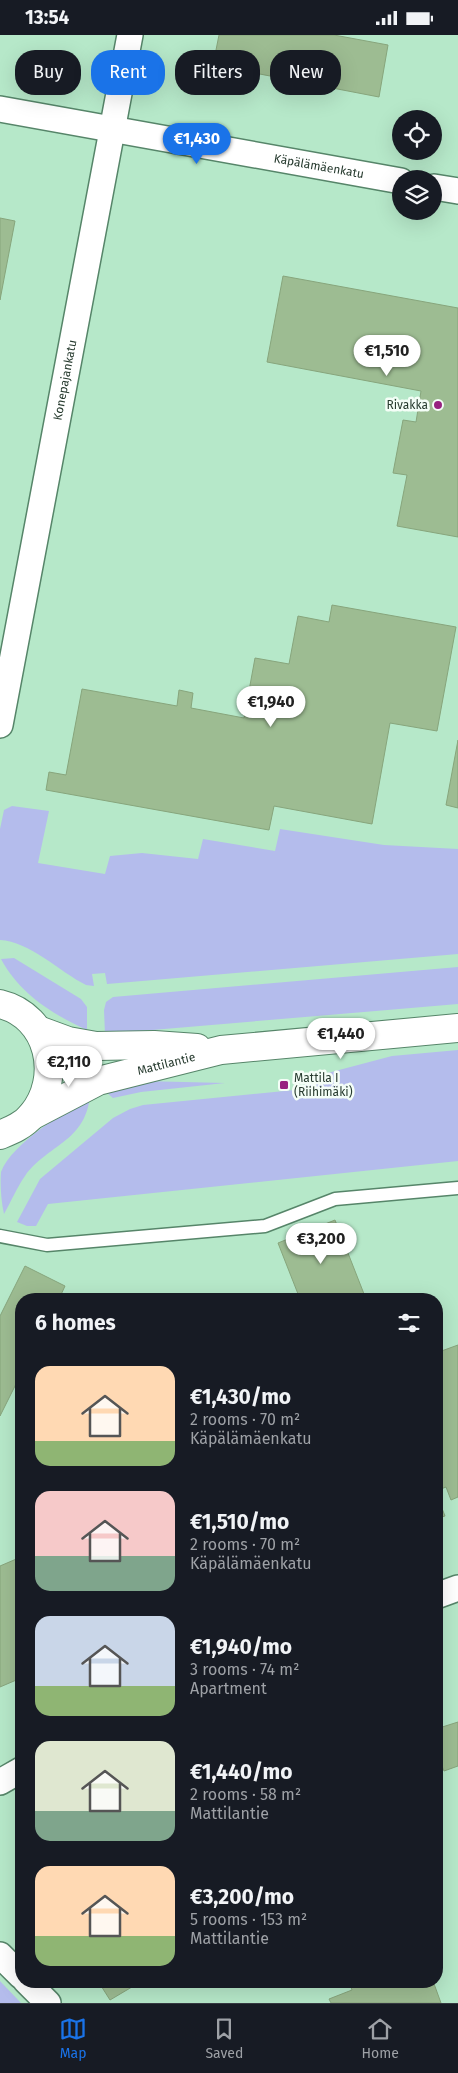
<!DOCTYPE html>
<html lang="en">
<head>
<meta charset="utf-8">
<style>
  :root { --surface:#171b24; --page:#242831; --text:#f1f3f6; --muted:#9ea1a6; --line:#363941; --accent:#1a73e8 }
  body { margin:0; font-family:"Fira Sans",sans-serif; background:var(--page); color:var(--text); height:100vh; display:flex; flex-direction:column; font-size:19px; white-space:nowrap }
  * { box-sizing:border-box; margin:0 }
  p { font-size:16px; color:var(--muted) }
  .icon { flex:none; width:28px; height:28px; fill:none; stroke:currentColor; stroke-width:2; stroke-linecap:round; stroke-linejoin:round }
  .map { position:relative; flex:1; overflow:hidden }
  .side { position:absolute; left:15px; top:1258px; width:428px; height:695px; display:flex; flex-direction:column; background:var(--surface); border-radius:20px; box-shadow:0 5px 20px #0002 }
  .side>* { flex:none }
  .hud { position:absolute; left:15px; top:15px; width:429px; height:45px; display:flex; gap:10px }
  .controls { position:absolute; left:392px; top:75px; display:grid; gap:10px }
  .controls a { display:grid; place-items:center; width:50px; height:50px; border-radius:50%; background:var(--surface); box-shadow:0 5px 20px #0002; font-size:25px }
  .price { position:absolute; translate:-50% -42px; padding:0 11px; border-radius:18px; background:#fff; color:#222; font-size:16px; line-height:32px; filter:drop-shadow(0 1px 2px #0008) }
  .price::after { content:''; position:absolute; left:50%; top:30px; width:15px; height:11px; margin-left:-8px; background:inherit; clip-path:polygon(0 0,100% 0,50% 100%) }
  .price.selected { background:var(--accent); color:#fff }
  ul { padding:0; list-style:none }
  li { display:flex; align-items:center; gap:15px; height:125px; padding:0 20px }
  li span { display:grid; place-items:center; flex:none; width:140px; height:100px; border-radius:15px; color:#555 }
  li>.icon { margin-inline-start:auto }
  span .icon { width:60px; height:60px; fill:#fffc; stroke-width:1 }
  li b { font-size:21px }
  h2 { display:flex; justify-content:space-between; align-items:center; height:60px; padding:0 20px; font-size:21px }
  .chip { padding:0 18px; border-radius:20px; background:var(--surface); box-shadow:0 5px 20px #0002; font-size:18px; line-height:45px }
  .chip.selected { background:var(--accent); color:#fff }
  .status { display:flex; justify-content:space-between; align-items:center; height:35px; padding:0 25px; background:var(--surface); direction:ltr }
  .status svg { height:14px; fill:currentColor }
  .tab-bar { display:flex; justify-content:space-around; align-items:center; height:70px; border-top:1px solid var(--line); background:var(--surface); font-size:14px; color:var(--muted) }
  .tab-bar a { display:grid; justify-items:center; gap:2px }
  .tab-bar .selected { color:var(--accent) }
  .map>svg:first-child { display:block }
  .green { fill:#b4bcec }
  .building { fill:#9dbc92; stroke:#87a57c }
  .lines { fill:none; stroke-linecap:round; stroke-linejoin:round }
  .service-casing { stroke:#568569; stroke-width:15 }
  .minor-casing { stroke:#568569; stroke-width:28 }
  .tertiary-casing { stroke:#568569; stroke-width:30 }
  .service { stroke:#fff; stroke-width:12 }
  .minor { stroke:#fff; stroke-width:25 }
  .tertiary { stroke:#fff; stroke-width:28 }
  .poi-dot { fill:#972380; stroke:#f4fef7; stroke-width:2 }
  .labels { text-anchor:middle; stroke-width:5; stroke-linejoin:round; paint-order:stroke }
  .street-label { font-size:12px; fill:#273b2f; stroke:#f4fef7 }
  .poi-label { font-size:12px; fill:#273b2f; stroke:#f4fef7; text-anchor:end }
</style>
</head>
<body>
<div class="status"><b>13:54</b><svg viewBox="0 0 49 12"><path d="M0 12V9h3v3zM5 12V6h3v6zM10 12V3h3v9zM15 12V0h3v12zM26 1h20v11H26zM47 4h2v5h-2z"/></svg></div>
<div class="map">
<svg width="458" height="1968" viewBox="0 0 458 1968">
  <rect width="100%" height="100%" fill="#b6e8c9"/>
  <path class="green" d="M12,771L49,776L38,828L105,839L110,821L142,818L198,824L203,804L275,816L280,794L384,810L458,814V919L107,949L105,938L92,939L94,951L86,950C60,937 29,906 0,905V794L4,775Z
    M14,923L81,964L87,972V995C52,979 20,959 1,924Z
    M458,932V969L105,999L104,975L106,967L113,962Z
    M458,1015V1126L48,1169L36,1191H27L17,1187L40,1144L113,1083L130,1074L143,1070L305,1054V1044L392,1021Z
    M142,1046L225,1048L141,1057L113,1063L106,1057Z
    M90,1062C84,1108 48,1109 25,1141C17,1152 11,1167 4,1179C1,1166 0,1149 1,1137C12,1108 65,1077 90,1062Z
    M0,1946L21,1968H0Z"/>
  <path class="building" d="M219,0H334L388,10L379,62L213,30Z
    M0,183L15,186L0,265Z
    M283,241L458,273V502L397,491L407,440L393,438L403,385L416,387L421,356L267,327Z
    M332,570L456,592L437,696L390,688L372,789L274,771L269,795L46,755L49,737L66,740L82,654L177,671L179,655L193,658L191,673L244,683L255,623L289,629L298,581L329,587Z
    M458,705V773L446,770Z
    M335,1185L366,1264H300L278,1208Z
    M25,1231L65,1251L59,1264H21V1339L0,1381V1281Z
    M458,1310V1462L451,1465L446,1452L436,1456V1318Z
    M436,1458L445,1481L436,1484Z
    M21,1522V1643L0,1652V1531Z
    M458,1687V1731L444,1736L436,1716V1694Z
    M98,1946H142L110,1965Z
    M349,1946H433L441,1968H331L329,1964L352,1955Z"/>
  <g class="lines">
    <defs>
      <path id="service" d="M0,1201L47,1210L265,1191L335,1164L458,1153"/>
      <g id="minor">
        <path id="s1" d="M0,74L401,146"/>
        <path d="M434,152L458,156"/>
        <path id="s2" d="M0,690L130,0"/>
        <path d="M436,1561L458,1553"/>
        <path d="M0,1747L21,1735"/>
        <path d="M0,1920L21,1941"/>
        <path d="M26,1946L48,1968"/>
      </g>
      <g id="tertiary">
        <path d="M0,969C50,981 63,1043 32,1080C24,1090 12,1095 0,1100"/>
        <path d="M38,995L68,1006L96,1011L154,1010L197,1013"/>
        <path id="s3" d="M31,1081L98,1046L221,1015L458,993"/>
      </g>
    </defs>
    <use href="#service" class="service-casing"/>
    <use href="#minor" class="minor-casing"/>
    <use href="#tertiary" class="tertiary-casing"/>
    <use href="#service" class="service"/>
    <use href="#minor" class="minor"/>
    <use href="#tertiary" class="tertiary"/>
  </g>
  <g class="poi-dot">
    <circle cx="438" cy="370" r="5"/>
    <rect x="279" y="1045" width="10" height="10" rx="2.5"/>
  </g>
  <g class="labels">
    <g class="street-label">
      <text dy="4" stroke="none"><textPath href="#s1" startOffset="324">Käpälämäenkatu</textPath></text>
      <text dy="4" stroke="none"><textPath href="#s2" startOffset="351">Konepajankatu</textPath></text>
      <text dy="4" stroke="none"><textPath href="#s3" startOffset="146">Mattilantie</textPath></text>
    </g>
    <g class="poi-label">
      <text x="428" y="374">Rivakka</text>
      <text x="294" y="1047" text-anchor="start">Mattila I<tspan x="294" dy="14">(Riihimäki)</tspan></text>
    </g>
  </g>
</svg>
<div class="controls">
<a><svg class="icon" aria-label="locate" viewBox="0 0 24 24"><circle cx="12" cy="12" r="6"/><path d="M12 2v4M12 18v4M2 12h4M18 12h4"/></svg></a>
<a><svg class="icon" aria-label="layers" viewBox="0 0 24 24"><path d="M12 4l9 5-9 5-9-5zM3 14l9 5 9-5"/></svg></a>
</div>
<b class="price selected" style="left:197px;top:130px">€1,430</b>
<b class="price" style="left:387px;top:342px">€1,510</b>
<b class="price" style="left:271px;top:693px">€1,940</b>
<b class="price" style="left:341px;top:1025px">€1,440</b>
<b class="price" style="left:69px;top:1053px">€2,110</b>
<b class="price" style="left:321px;top:1230px">€3,200</b>
<div class="hud">
<a class="chip">Buy</a>
<a class="chip selected">Rent</a>
<a class="chip">Filters</a>
<a class="chip">New</a>
</div>
<section class="side">
<h2>6 homes<svg class="icon" aria-label="filters" viewBox="0 0 24 24"><path d="M4 7h16M4 17h16"/><circle cx="9" cy="7" r="2"/><circle cx="15" cy="17" r="2"/></svg></h2>
<ul>
<li><span style="background:linear-gradient(#ffd9b3 75%,#8fb573 0)"><svg class="icon" aria-label="home" viewBox="0 0 24 24"><path d="M3 11l9-7 9 7M6 9v11h12V9"/></svg></span><div><b>€1,430/mo</b><p>2 rooms · 70 m²</p><p>Käpälämäenkatu</p></div></li>
<li><span style="background:linear-gradient(#f6c9c9 65%,#7fa58c 0)"><svg class="icon" aria-label="home" viewBox="0 0 24 24"><path d="M3 11l9-7 9 7M6 9v11h12V9"/></svg></span><div><b>€1,510/mo</b><p>2 rooms · 70 m²</p><p>Käpälämäenkatu</p></div></li>
<li><span style="background:linear-gradient(#c9d6e8 70%,#8fb573 0)"><svg class="icon" aria-label="home" viewBox="0 0 24 24"><path d="M3 11l9-7 9 7M6 9v11h12V9"/></svg></span><div><b>€1,940/mo</b><p>3 rooms · 74 m²</p><p>Apartment</p></div></li>
<li><span style="background:linear-gradient(#dfe7d0 70%,#7fa58c 0)"><svg class="icon" aria-label="home" viewBox="0 0 24 24"><path d="M3 11l9-7 9 7M6 9v11h12V9"/></svg></span><div><b>€1,440/mo</b><p>2 rooms · 58 m²</p><p>Mattilantie</p></div></li>
<li><span style="background:linear-gradient(#ffd9b3 70%,#8fb573 0)"><svg class="icon" aria-label="home" viewBox="0 0 24 24"><path d="M3 11l9-7 9 7M6 9v11h12V9"/></svg></span><div><b>€3,200/mo</b><p>5 rooms · 153 m²</p><p>Mattilantie</p></div></li>
</ul>
</section>
</div>
<nav class="tab-bar">
<a class="selected"><svg class="icon" aria-label="map" viewBox="0 0 24 24"><path d="M3 6l6-2 6 2 6-2v14l-6 2-6-2-6 2zM9 4v14M15 6v14"/></svg>Map</a>
<a><svg class="icon" aria-label="saved" viewBox="0 0 24 24"><path d="M7 4h10v16l-5-4-5 4z"/></svg>Saved</a>
<a><svg class="icon" aria-label="home" viewBox="0 0 24 24"><path d="M3 11l9-7 9 7M6 9v11h12V9"/></svg>Home</a>
</nav>
</body>
</html>
